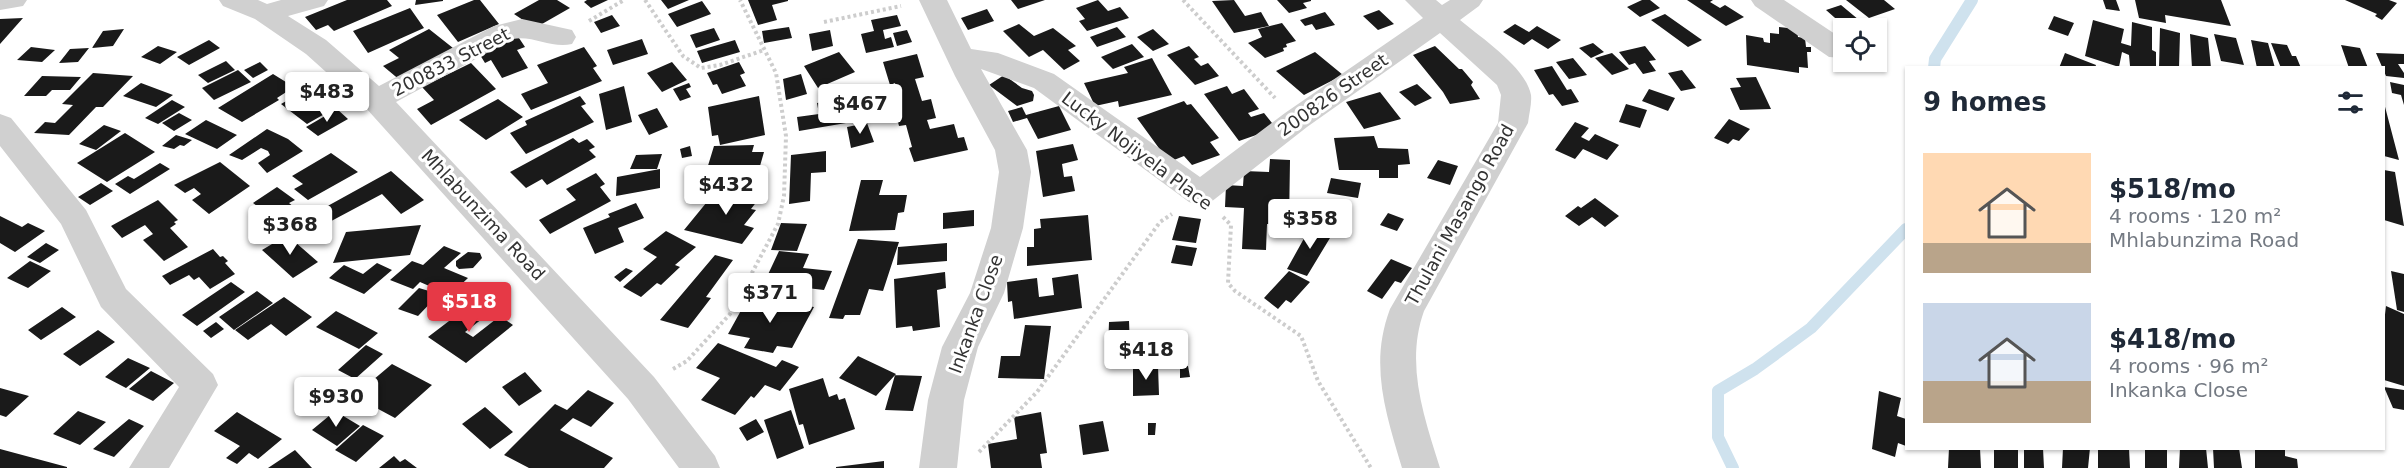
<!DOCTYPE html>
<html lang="en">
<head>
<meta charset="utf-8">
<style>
  :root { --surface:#fff; --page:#f6f6f7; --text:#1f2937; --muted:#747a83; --accent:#e63946 }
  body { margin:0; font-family:"DejaVu Sans",sans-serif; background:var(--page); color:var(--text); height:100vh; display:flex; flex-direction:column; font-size:22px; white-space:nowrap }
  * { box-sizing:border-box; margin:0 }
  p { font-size:20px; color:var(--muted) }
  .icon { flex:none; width:33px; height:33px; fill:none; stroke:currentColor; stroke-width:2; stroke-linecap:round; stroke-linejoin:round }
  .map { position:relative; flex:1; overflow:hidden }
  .drawer { position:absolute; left:1905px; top:66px; width:480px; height:384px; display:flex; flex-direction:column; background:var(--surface); border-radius:0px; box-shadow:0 2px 4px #0004 }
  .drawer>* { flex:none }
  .tools { position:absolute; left:1833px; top:18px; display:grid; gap:12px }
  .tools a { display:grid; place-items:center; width:54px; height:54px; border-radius:0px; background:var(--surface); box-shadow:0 2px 4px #0004; font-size:30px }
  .price { position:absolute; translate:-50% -51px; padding:0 14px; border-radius:6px; background:#fff; color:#222; font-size:20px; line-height:39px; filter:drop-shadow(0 2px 3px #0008) }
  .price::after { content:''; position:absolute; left:50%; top:36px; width:18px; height:14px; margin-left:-9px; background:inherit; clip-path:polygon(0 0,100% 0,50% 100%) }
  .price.current { background:var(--accent); color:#fff }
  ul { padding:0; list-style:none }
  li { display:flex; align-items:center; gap:18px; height:150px; padding:0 18px }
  li span { display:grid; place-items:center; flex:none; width:168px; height:120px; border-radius:0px; color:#555 }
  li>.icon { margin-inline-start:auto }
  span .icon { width:72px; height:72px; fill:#fffc; stroke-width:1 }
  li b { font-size:26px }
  h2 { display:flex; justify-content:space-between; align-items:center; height:72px; padding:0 18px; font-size:26px }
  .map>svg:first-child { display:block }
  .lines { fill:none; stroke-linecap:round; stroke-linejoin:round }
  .stream { stroke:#cfe2ee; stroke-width:12 }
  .building { fill:#1a1a1a }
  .path { stroke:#cdcdcd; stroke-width:4; stroke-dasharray:3 3; stroke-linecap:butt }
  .minor { fill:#d0d0d0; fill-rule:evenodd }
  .labels { text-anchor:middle; stroke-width:6; stroke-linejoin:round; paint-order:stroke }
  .street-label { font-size:18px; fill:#333; stroke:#fff }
</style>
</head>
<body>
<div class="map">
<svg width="2404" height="468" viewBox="0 0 2404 468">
  <rect width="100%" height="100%" fill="#fff"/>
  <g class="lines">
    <path class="stream" d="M1934,68L1935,59L1972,0
      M1733,468L1718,437V391L1755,369L1811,328L1906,229"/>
  </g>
  <path class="building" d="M347,0H387L392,6L334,31L328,25L316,30L305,17Z
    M416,0H443V1L415,5Z
    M474,0H480L499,24L458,42L437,15Z
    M539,0H557L570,8L535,28L514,14Z
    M587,0H608L591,8L584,2Z
    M661,0H689L668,9Z
    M748,0H788V1L772,5L777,20L758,25Z
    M1011,0H1045L1018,9Z
    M1098,0L1108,11L1120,7L1129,18L1087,31L1079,21L1085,19L1076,8Z
    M1234,0L1245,16L1261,12L1269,26L1234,33L1212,1Z
    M1277,0H1311V1L1303,3L1307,8L1289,13Z
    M1642,0H1650L1660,8L1640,17L1627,7Z
    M1687,0H1713L1710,2L1720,8L1725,5L1744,17L1726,26Z
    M1846,0H1884L1895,9L1869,18Z
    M2103,0H2116L2120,11L2106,9Z
    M2135,0H2221L2231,26L2165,15L2166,23L2139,18Z
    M2345,0H2389L2397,3L2382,20L2375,16L2377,14Z
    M702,1L711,14L677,27L668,14Z
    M1841,5L1859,20L1843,25L1826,10Z
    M410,8L424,28L368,53L353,31Z
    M987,9L994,21L968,30L961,18Z
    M1379,10L1394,24L1378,30L1363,16Z
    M1325,12L1335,25L1316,30L1312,24L1305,26L1300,20Z
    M1665,14L1702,40L1688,47L1651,20Z
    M612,15L620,26L601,33L594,22Z
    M897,15L901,26L883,30L885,39L891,37L894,47L866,53L861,34L874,31L871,20Z
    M2054,16L2074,23L2068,36L2048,29Z
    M23,18L0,44V19Z
    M2093,20L2124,29L2121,43L2131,46L2132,22L2152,27V50L2156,52V68L2130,66L2129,55L2122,52L2119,67L2085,56Z
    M1282,23L1296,41L1286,44L1287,47L1283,48L1284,51L1265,58L1248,43L1262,37L1258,29Z
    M1019,24L1034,36L1053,28L1076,46L1068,50L1080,61L1064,70L1043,50L1029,57L1003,31Z
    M1515,24L1529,32L1537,26L1561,40L1548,49L1532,39L1524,45L1503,32Z
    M789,27L792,38L764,43L762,31Z
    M1117,27L1126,37L1097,47L1090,37Z
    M1779,27L1797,29L1798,37L1805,38L1806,47H1811V52H1807L1808,68L1799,67V73L1747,65L1746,35L1763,38L1764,42L1770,43V33L1779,34Z
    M714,28L720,40L696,48L690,35Z
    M2160,28L2180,33L2179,68H2159Z
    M124,29L113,46L92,48L103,31Z
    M429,29L453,48L401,81L383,66L399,58L389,50Z
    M1153,29L1169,44L1153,51L1137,37Z
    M830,30L833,46L812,51L809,34Z
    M907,30L912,42L897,46L893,33Z
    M2190,34L2208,38L2211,68H2192Z
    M2214,34L2236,38L2244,65L2221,61Z
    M517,35L525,47L517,50L528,68L502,78L491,60L485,63L477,50Z
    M642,39L648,54L613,65L607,50Z
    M209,40L220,48L189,65L177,57Z
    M735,40L740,52L702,63L697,51Z
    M2251,40L2268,43L2275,68H2257Z
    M1593,43L1604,52L1591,58L1579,48Z
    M2271,43L2287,45L2292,56H2296L2301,68H2281Z
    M1132,44L1144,57L1113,69L1101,57Z
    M2341,45L2360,48L2368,68H2349Z
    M158,46L177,52L160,64L141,57Z
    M1189,46L1199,57L1194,59L1201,66L1208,63L1219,76L1195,85L1167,55Z
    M1435,46L1459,69H1462L1473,82L1471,85L1480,99L1450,104L1443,92L1413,55Z
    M1645,46L1656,60L1649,61L1656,71L1643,74L1635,63L1629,65L1619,52Z
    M31,47L55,50L42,62L17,60Z
    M584,47L597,66L593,68L602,81L531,110L521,94L548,83L537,65Z
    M89,48L78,62L59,63L70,49Z
    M839,52L855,72L818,88L804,66Z
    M1315,52L1343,75L1304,95L1276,71Z
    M1612,53L1629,69L1612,75L1595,58Z
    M2065,53L2096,65L2095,68H2059Z
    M2376,53L2404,54V64H2398L2404,73V78L2386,76Z
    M917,54L924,77L915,79L922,101L931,99L936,118L927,120L930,129L954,124L958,138L964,137L968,150L914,162L909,148L912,147L906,125L899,126L894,107L901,106L895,83L890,85L883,62Z
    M1152,58L1172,95L1119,107L1118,101L1095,106L1084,83L1128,73L1124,67Z
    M1573,58L1587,75L1569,79L1556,62Z
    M226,61L235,70L208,83L198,75Z
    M260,62L268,70L253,78L244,70Z
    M672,62L687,80L662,92L647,73Z
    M739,62L745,73L740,75L746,86L722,94L717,84L713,85L707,73Z
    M471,63L496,89L431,125L417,109L434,100L422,87Z
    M1552,66L1567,90L1571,89L1579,102L1562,106L1553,94L1549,95L1534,70Z
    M238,70L251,82L214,100L202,88Z
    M1682,70L1696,88L1681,91L1668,73Z
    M93,73L133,76L103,107H96L69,135L34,133L45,122L55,123L73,105L62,104Z
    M273,74L294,87L277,98L279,100L242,122L218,108Z
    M801,74L807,94L786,100L783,79Z
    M1004,75L1022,88L1032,91L1034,95L1033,101L1017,106L989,85Z
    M42,76L81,77L70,90H52L46,96H24Z
    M1756,77L1771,109L1740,110L1730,88L1741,87L1736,78Z
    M2390,82L2404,85V105L2401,95L2392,93Z
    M141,83L173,95L156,107L123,96Z
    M689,83L691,87L686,89L691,97L680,101L673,89Z
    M1417,84L1432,98L1415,106L1399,92Z
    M624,86L632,122L606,130L599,94Z
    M1227,86L1232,94L1244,89L1259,109L1248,113L1251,117L1264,113L1276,128L1239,141L1204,94Z
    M1649,89L1675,98L1668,111L1642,101Z
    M302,92L328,112L307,124L281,104Z
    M1380,92L1401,119L1364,129L1346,102Z
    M580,96L586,104L581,106L594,122L526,154L510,133L527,125L525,121Z
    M759,96L765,135L720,145L718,135L712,136L708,107Z
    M841,98L846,123L799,131L797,117L819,114L817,103Z
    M498,99L523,117L486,140L459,120Z
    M172,100L185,107L158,124L145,118Z
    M1184,101L1187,105L1191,104L1219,138L1210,142L1220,155L1192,165L1184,156L1169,162L1137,118Z
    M2384,103L2399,160L2384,156Z
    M1626,104L1647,110L1640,128L1619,122Z
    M1059,106L1071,130L1038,139L1027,118L1013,122L1008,111L1022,107L1026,115Z
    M657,108L668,127L649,135L638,115Z
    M337,109L348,119L318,136L306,127Z
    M179,113L192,120L174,131L162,123Z
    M1729,119L1750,129L1739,141L1733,139L1728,144L1714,138Z
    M206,120L237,135L217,149L185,134Z
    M1575,122L1589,128L1581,137L1589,141L1595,134L1619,145L1607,160L1583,149L1575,159L1555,150Z
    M867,123L874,142L851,148L847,127Z
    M104,125L121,131L96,150L79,144Z
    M267,129L288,139L303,151L267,173L258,163L270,155L268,151L261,148L242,160L229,155Z
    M125,133L155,152L107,182L77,163Z
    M176,135L192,140L184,146L180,145L174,149L162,146Z
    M1374,136L1378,148L1408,149L1410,164L1398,165V178H1379V170H1339L1334,138Z
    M573,138L579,143L587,139L595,147L589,150L596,157L547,185L542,179L526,188L510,172Z
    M1073,144L1078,160L1062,164L1064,177L1072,176L1075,191L1043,197L1036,151Z
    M754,145L752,152H764L760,166H765L761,180L703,182L714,146Z
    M690,146L692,156L682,158L680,149Z
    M826,151V172L811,173L810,201L789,204L791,155Z
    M331,153L358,172L308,200L294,189L303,184L292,176Z
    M662,154L657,169H630L636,155Z
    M1270,159L1290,160L1289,225L1267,224L1266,250L1242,249L1244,208L1225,207L1226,185L1243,186L1244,171L1269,172Z
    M1438,160L1458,166L1450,185L1427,178Z
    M220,162L250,186L209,214L192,200L201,194L194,188L185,193L174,185Z
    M160,163L170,169L130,194L115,184L128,176L134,179Z
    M660,169V188L616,196L617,177Z
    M2384,170L2395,172L2404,226L2384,220Z
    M391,171L424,200L401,214L382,194L305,235L301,230L291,235L286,229Z
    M596,173L605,184L600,187L611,201L550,234L539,220L576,200L566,189Z
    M1331,178L1361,183L1358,198L1327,193Z
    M861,180H883L879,195H907L904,212L898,213L895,230L849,231Z
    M101,183L113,191L90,205L78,197Z
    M720,186L761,196L751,209L756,210L744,225L754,228L742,244L684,230Z
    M277,187L295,200L289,203L300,212L270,232L257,222L269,215L253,203Z
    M1595,198L1619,216L1605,227L1592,217L1579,226L1565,216L1578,206L1581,208Z
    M158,200L178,220L174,222L176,224L170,228L188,247L164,261L143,240L153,234L145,225L122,238L111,226Z
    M636,203L644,218L618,228L624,242L595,254L583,228L610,217L608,214Z
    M1325,207L1344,214L1339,229L1318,221Z
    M974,210V226L943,229V213Z
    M1388,213L1404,219L1397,231L1380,225Z
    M1088,215L1092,260L1027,266V247H1034V229L1041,228L1040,219Z
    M0,216L22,227L28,223L45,231L15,252L0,243Z
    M1179,216L1201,219L1196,243L1172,240Z
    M781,223L807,224L797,251L771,250Z
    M1312,224L1333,233L1307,276L1287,269Z
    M421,225L410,255L333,263L346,232Z
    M666,231L696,247L675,265L680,267L661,285L657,283L641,297L623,287L657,257L643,249Z
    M287,235L318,262L293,278L262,250Z
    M858,239L899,242L883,291L869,289L860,315H845L843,319L829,318Z
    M46,243L59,250L40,263L27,257Z
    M947,243V261L897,265L898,247Z
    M1176,245L1197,248L1192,266L1171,263Z
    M444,246L461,253L444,268L468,278L450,295L420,282L413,289L390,280L412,261L423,265Z
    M213,249L220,257L223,256L228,261L225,263L235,274L210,289L199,277L194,280L189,275L170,285L162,276Z
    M779,251L809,254L803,268L832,271L824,290L764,283Z
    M468,252L480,253L482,258L473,268L459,269L456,266V261Z
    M715,255L733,260L706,297L711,298L688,328L660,320Z
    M1391,259L1412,268L1401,283L1395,281L1382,299L1367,291Z
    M30,261L51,271L28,288L7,278Z
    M377,263L392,270L364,294L329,278L344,265L363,274Z
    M626,268L633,271L620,282L614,277Z
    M1289,271L1310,282L1291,303L1286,300L1278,309L1264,298Z
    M2391,271L2404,274V312L2397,310Z
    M945,272L946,288L937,290L940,327L913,331L912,326L896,328L894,279Z
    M1078,274L1082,308L1014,319L1012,301L1008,302L1007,282L1037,278L1039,297L1054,295L1052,278Z
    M231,282L245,292L197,326L182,315Z
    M419,288L439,294L418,316L398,309Z
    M257,291L273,303L234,330L219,317Z
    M749,296L814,307L792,348L777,346L773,353L744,348L750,338L728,334Z
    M284,297L312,317L286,336L271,324L248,340L235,330Z
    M474,302L491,312L465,332L473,337L500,316L513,325L466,363L428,337Z
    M2386,306L2404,314V386L2384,380V323Z
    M62,307L76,317L41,340L28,330Z
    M336,311L378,333L359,349L316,327Z
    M1129,321L1130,348H1108L1109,322Z
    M216,322L224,329L211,338L203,331Z
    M1025,325L1051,326L1044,379L998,378L1001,356H1020Z
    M98,330L115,342L80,366L63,354Z
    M718,343L776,367L782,360L799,367L780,391L765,385L754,398L751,396L735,415L701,400L720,378L696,368Z
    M366,345L383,354L355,379L338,370Z
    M858,356L896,374L876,396L839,378Z
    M128,358L150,368L126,388L105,377Z
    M392,364L432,385L395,418L354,396Z
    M1158,366L1159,395L1133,396V367Z
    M1188,366L1190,377L1180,378V367Z
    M151,371L174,383L153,401L129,389Z
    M525,372L542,391L519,406L502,387Z
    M895,375L922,376L913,411L885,410Z
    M823,378L829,397L837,394L839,400L845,398L855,429L809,445L803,424L799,425L789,389Z
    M2384,387L2404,390V410L2393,408Z
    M0,388L29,396L6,417L0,415Z
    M588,390L614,403L591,427L573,418L560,430L613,458L604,468H529L504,455L555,404L567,410Z
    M1879,391L1901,398L1897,416L1906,419V446L1898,443L1895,457L1872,449Z
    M485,407L513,432L490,449L462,424Z
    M791,410L804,448L777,459L764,420Z
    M78,411L106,422L80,445L53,434Z
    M335,411L360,426L337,446L312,430Z
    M237,412L282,439L258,459L249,453L237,464L226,458L240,446L214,431Z
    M1041,412L1047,453L1040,454L1042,468H991L988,444L1017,439L1014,417Z
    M129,419L144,426L114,457L93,449Z
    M756,419L764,432L747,441L739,428Z
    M1103,421L1109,451L1083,455L1079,425Z
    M1148,423H1156L1155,435H1148Z
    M363,425L384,436L356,462L335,450Z
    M1949,448H1980L1981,468H1948Z
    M1994,448H2018V468H1994Z
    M2024,448H2043L2044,468H2024Z
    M2063,448H2090L2088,468H2062Z
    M2098,448H2129L2130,468H2098Z
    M2145,448H2167V468H2145Z
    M2180,448H2206L2208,468H2179Z
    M2213,448H2239L2242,468H2214Z
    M2255,448H2285V456L2297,459L2298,468H2255Z
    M0,449L67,467V468H0Z
    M295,450L312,468H268Z
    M394,456L400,462L405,459L417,468H379Z
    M884,461V468H836V467Z"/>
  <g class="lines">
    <path class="path" d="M645,0L683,56L701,68L720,65L764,50
      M1183,0L1275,98
      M589,21L624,0
      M824,22L901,6
      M1223,217L1231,225L1228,283L1235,291L1301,336L1318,381L1371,468
      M673,369L687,361L730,314L778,224L784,196L786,136L776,73L740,0
      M979,452L1037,392L1160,222L1172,214"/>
    <path class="minor" d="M0,0H27L23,6L0,10Z
      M219,0H258L267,4L281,0H328L324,6L288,16L326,40L379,86L494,26L522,19L572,30L576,37L572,44C552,49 533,35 513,39L396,102L654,377L715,456L720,468H679L628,399L365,107L306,54L255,19L223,6Z
      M919,0H947L971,49L998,53L1054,74L1200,177L1285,113L1423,18L1405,0H1436L1442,5L1450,0H1483L1479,6L1460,20C1480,37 1526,67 1531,95C1532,103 1529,114 1528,123L1424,311C1405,364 1424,417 1440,468H1402C1386,413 1369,365 1390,309L1498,123L1501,95L1497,85L1440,33L1307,127L1211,202L1200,206L1189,202L1034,88L981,69L1027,150L1031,172L1023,228L1004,293L978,347L964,400L957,468H919L928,400L942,347L970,293L991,228L999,172L995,150L955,76Z
      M1751,0H1784L1844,40V58L1829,57L1755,6Z
      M0,114L11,118L86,210L126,289L213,374L218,385L169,468H129L179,387L101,307L61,224L0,146Z"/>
  </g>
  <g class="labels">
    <g class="street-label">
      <text transform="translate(451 62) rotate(-27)" y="6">200833 Street</text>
      <text transform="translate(1333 95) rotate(-35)" y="6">200826 Street</text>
      <text transform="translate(1137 151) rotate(37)" y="6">Lucky Nojiyela Place</text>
      <text transform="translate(483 215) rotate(47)" y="6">Mhlabunzima Road</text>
      <text transform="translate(1460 215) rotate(-61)" y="6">Thulani Masango Road</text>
      <text transform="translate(976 314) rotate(-70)" y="6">Inkanka Close</text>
    </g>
  </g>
</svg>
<div class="tools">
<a><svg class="icon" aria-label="locate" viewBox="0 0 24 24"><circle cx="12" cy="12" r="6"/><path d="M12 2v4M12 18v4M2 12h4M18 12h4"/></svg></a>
</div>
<b class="price" style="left:327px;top:123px">$483</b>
<b class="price" style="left:860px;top:135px">$467</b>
<b class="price" style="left:726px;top:216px">$432</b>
<b class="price" style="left:1310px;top:250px">$358</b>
<b class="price" style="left:290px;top:256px">$368</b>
<b class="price" style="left:770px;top:324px">$371</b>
<b class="price current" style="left:469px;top:333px">$518</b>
<b class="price" style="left:1146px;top:381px">$418</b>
<b class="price" style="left:336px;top:428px">$930</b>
<section class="drawer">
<h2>9 homes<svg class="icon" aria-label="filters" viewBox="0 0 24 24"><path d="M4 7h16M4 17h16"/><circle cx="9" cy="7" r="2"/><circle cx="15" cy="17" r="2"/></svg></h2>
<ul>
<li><span style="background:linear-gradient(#ffd9b3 75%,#b9a48a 0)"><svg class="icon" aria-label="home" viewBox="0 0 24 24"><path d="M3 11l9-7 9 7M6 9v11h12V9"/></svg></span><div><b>$518/mo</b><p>4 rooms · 120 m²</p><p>Mhlabunzima Road</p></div></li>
<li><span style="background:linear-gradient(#c9d6e8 65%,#b9a48a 0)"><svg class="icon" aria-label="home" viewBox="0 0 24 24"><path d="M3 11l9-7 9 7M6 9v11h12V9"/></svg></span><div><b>$418/mo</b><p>4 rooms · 96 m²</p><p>Inkanka Close</p></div></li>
</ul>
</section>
</div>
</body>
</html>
